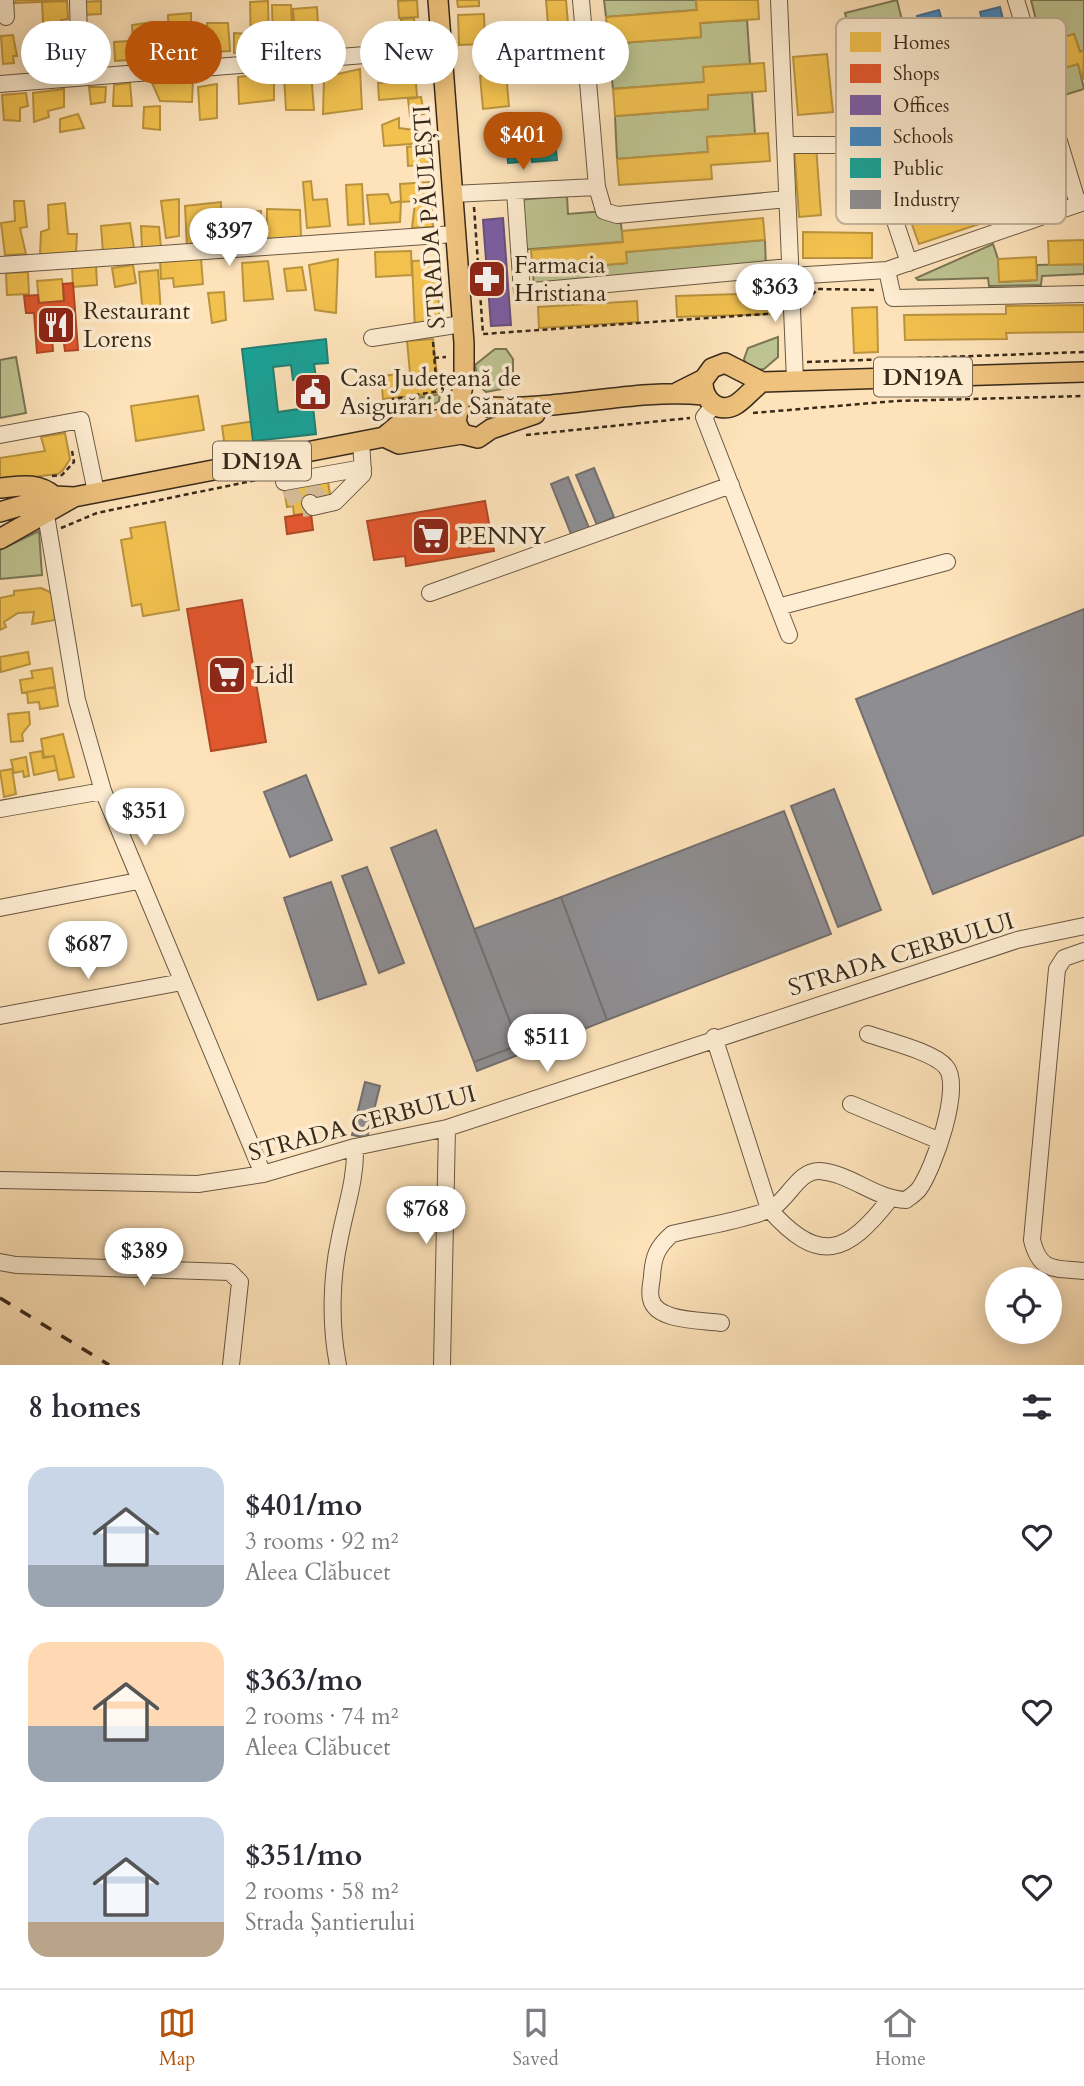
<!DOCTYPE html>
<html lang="en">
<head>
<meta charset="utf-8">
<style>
  :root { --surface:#fff; --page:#f7f7f7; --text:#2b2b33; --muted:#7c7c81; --line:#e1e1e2; --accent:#b45309 }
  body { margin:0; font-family:Cardo,serif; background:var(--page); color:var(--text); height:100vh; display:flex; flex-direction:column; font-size:26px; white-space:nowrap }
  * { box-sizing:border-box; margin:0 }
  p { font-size:23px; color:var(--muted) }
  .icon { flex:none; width:38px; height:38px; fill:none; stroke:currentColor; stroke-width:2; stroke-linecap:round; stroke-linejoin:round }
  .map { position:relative; height:1365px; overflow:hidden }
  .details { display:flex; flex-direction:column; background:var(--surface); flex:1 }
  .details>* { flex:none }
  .hud { position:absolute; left:21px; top:21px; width:700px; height:63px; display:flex; gap:14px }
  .fabs { position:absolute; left:985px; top:1267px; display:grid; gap:14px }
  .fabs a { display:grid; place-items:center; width:77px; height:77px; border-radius:50%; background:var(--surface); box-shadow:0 4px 18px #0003; font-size:35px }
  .price { position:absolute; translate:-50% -60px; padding:0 16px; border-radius:24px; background:#fff; color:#222; font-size:23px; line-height:46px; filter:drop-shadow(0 2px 4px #0008) }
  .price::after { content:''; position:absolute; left:50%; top:42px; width:21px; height:16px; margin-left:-10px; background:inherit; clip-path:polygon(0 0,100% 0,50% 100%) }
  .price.active { background:var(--accent); color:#fff }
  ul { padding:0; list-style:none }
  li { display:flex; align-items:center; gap:21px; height:175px; padding:0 28px }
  li span { display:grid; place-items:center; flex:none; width:196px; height:140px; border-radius:21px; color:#555 }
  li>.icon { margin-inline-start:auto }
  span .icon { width:84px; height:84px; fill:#fffc; stroke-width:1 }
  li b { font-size:30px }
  h2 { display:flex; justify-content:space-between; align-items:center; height:84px; padding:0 28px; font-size:30px }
  .chip { padding:0 24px; border-radius:32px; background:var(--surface); box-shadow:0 4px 18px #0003; font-size:24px; line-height:63px }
  .chip.active { background:var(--accent); color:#fff }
  .tab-bar { display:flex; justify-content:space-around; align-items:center; height:98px; border-top:2px solid var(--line); background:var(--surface); font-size:19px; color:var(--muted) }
  .tab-bar a { display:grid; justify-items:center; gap:4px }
  .tab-bar .active { color:var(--accent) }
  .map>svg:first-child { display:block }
  .green { fill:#bec491; stroke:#7b7656; stroke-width:2 }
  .homes { fill:#f2c14e; stroke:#ba933e; stroke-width:2 }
  .shops { fill:#e4572e; stroke:#b04928; stroke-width:2 }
  .offices { fill:#7b5ea7; stroke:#674e7d; stroke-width:2 }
  .schools { fill:#3f88c5; stroke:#3d6c92; stroke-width:2 }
  .public { fill:#17a398; stroke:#217e72; stroke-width:2 }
  .industry { fill:#8d8d92; stroke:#746f6e; stroke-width:2 }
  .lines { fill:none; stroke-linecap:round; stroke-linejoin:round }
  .minor-tunnel { stroke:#d6be9a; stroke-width:16; stroke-dasharray:16 8; stroke-linecap:butt }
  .minor-casing { stroke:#6a5842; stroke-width:18 }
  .major-casing { stroke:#38291a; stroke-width:22 }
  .path { stroke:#38291a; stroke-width:2.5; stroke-dasharray:5 3.5; stroke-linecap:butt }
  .minor { stroke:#feedd2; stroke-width:16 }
  .major { stroke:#efc27d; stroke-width:19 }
  .rail { stroke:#38291a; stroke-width:3.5; stroke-dasharray:12 12; stroke-linecap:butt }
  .labels { text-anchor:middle; stroke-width:7; stroke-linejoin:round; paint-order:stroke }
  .shield { fill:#feedd2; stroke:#736451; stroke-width:2 }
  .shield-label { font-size:23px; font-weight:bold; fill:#38291a }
  .street-label { font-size:24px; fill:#38291a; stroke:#feedd2 }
  .poi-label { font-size:24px; fill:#38291a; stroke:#feedd2; text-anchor:start }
  .key { fill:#feedd2; stroke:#c3b29b; stroke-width:2 }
  .key-label { font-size:19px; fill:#38291a }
</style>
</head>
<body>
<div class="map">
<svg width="1084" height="1365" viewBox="0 0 1084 1365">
  <rect width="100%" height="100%" fill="#fee3ba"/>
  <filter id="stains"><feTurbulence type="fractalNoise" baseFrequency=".00286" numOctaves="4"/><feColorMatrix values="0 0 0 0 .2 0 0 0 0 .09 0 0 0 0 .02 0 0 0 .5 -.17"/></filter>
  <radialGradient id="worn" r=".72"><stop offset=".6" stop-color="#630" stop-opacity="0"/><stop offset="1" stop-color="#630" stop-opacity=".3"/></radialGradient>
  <path class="green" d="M604,0H696L697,10L606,17Z
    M897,0L921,97L869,110L845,13Z
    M1031,0H1084V51L1080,52L1074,34L1042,44Z
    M747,20L750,64L704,82L613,89L608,44L701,37L700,23Z
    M1078,64L1084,89L1058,97L1050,72Z
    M752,92L755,134L707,137L708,152L617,159L615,116L708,109V95Z
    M567,196L568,214L604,211L620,215L623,242L519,250L516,200Z
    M765,240L766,269L534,291L533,271L626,263V252Z
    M993,244L998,259L1000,282L1037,280V265L1084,264V274L1042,276L1041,285L989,286L988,278L918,280L916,278Z
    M778,337V357L764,369L748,371L744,359L748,348Z
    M495,349H506L513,359V387L486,392L479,386L475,365Z
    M16,357L26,413L0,418V360Z
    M440,394L439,401L431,406L398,413L397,401Z
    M39,531L42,575L0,579V550Z"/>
  <path class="homes" d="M16,0H67V1L15,3Z
    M417,0L418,17L399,18L398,1Z
    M457,0H479V6L458,7Z
    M546,0H566L569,36L549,38Z
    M696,0H758L759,19L700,23L701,37L608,44L606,17L697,10Z
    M67,1L68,19L61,20L62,42H44L42,2Z
    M101,1V14L82,15L81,2Z
    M268,1L269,45L251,46L250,2Z
    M272,5H291L293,44H273Z
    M317,7L319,45L296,48L293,9Z
    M191,13V55L169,56L168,15Z
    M484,14L485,44L459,45L458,15Z
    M414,18L415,31L402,32L401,19Z
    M153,22L156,61H134L132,25Z
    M207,23H228L230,51L209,52Z
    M234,33L248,34L252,51L234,53Z
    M1074,34L1080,52L1084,51L1083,80L1078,64L1050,72L1042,44Z
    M13,35L17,56H13L14,63L3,64L1,36Z
    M106,38L108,58L86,60L85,40Z
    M129,41V60L115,61L114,42Z
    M827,54L833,112L798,115L793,57Z
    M764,63L766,91L708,95V109L615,116L613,89L704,82L703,67Z
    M360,69L362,109L323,114L324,77Z
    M415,69L417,97L379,100L378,83L395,82L394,71Z
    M274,72V100L239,104L238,77Z
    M311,72L314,110H286L284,76Z
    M506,73L509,106L483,109L480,76Z
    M193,81L192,102L160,101L152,83Z
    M130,83L132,106H113L114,85Z
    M217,84V118L200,120L198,87Z
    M89,87H106L105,102L91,104Z
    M64,89V107L48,111L49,117L34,122L33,93Z
    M26,93L28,106L20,108V121L4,120L2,95Z
    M421,97L424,114L410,116L408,99Z
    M160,106V130L143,128L144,107Z
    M78,114L84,128L60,132V119Z
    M399,118V128L422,131L424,143L384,146L382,125Z
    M768,133L770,161L711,165L712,179L619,185L617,159L708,152L707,137Z
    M427,145L428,164L408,166L407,147Z
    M816,145L821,215L799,217L794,146Z
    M311,181L313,200L327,199L330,226L307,228L303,182Z
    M431,182L432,200L401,202L400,184Z
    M362,184L364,224L348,225L346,185Z
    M388,194L391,203L401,201L400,222L370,224L367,195Z
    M976,196L985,222L919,244L910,219Z
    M179,199V236L166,238L161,201Z
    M14,201H24L27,227L20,228L26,254L5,255L1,223L15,221Z
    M221,202V217L200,219V231H207L206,245L187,247L185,206Z
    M65,203L68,234H77L76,253L40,255L41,232L49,229L48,205Z
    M415,203L432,207L433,227L412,228Z
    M225,209H242V242L228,243Z
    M267,209L300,210L301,237L267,240Z
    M261,211L260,242L247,241L245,212Z
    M763,218L765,240L626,252L627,263L533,271L531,250L623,242L622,231Z
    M130,223L135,254L103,253L101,226Z
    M141,226L159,227L161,248L142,249Z
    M803,232L872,233V258H803Z
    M1084,240V264L1049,265L1048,241Z
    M411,251L412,275L376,277L375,252Z
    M1036,257L1037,280L999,282L998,259Z
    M201,258L203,284L174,287L173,278L161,279L160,260Z
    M338,259L336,313L315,310L309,265Z
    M437,260L440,329L415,331L412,261Z
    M268,261L273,299L244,301L242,263Z
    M96,264L97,285L73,287L72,266Z
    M133,265L136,283L115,287L112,268Z
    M302,267L306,290L287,291L284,269Z
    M158,270L161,313L143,315L139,272Z
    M28,272L29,294L7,295L6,273Z
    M62,279L64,301L39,303L37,281Z
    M224,292L226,320L212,323L208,293Z
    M772,293L773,314L677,317L676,296Z
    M637,301L638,322L539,328L538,307Z
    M1084,305V332L1006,333L1007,339L905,340L904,315L1006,314V306Z
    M877,307L878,352L854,353L852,308Z
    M433,339L439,393L383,399L381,376L410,373L407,341Z
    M198,396L204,430L136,441L131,406Z
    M255,421L258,443L225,448L222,426Z
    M65,433L70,459L63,470L58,474L0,481V458L45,451L41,437Z
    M328,482L331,500L311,513L294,515L293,506L287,507L284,489Z
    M165,522L179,610L143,616L141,604L132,606L121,540L132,538L130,528Z
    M41,588L52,593L55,620L32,624L34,612L18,613L4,622L6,627L0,630V598L14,595V591Z
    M28,652L30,664L1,672L0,657Z
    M52,668L55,687L22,693L20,680L33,678L31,671Z
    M55,687L58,706L40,709L39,702L28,703L27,692Z
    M29,712L30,724L22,734L23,741L11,742L8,714Z
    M63,734L74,777L59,780L54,756L44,757L41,739Z
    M42,751L43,758L54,756L57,770L34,775L30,753Z
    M26,757L29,776L24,777L23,771L14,773L11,760Z
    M12,769L16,794L4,797L0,771Z"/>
  <path class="shops" d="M73,283L78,350L65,351L63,336L52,337L53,351L37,353L34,313H26L24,296L38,295L39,303L64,301L63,284Z
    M485,501L494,551L406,566L405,556L374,560L367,521Z
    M311,513L313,530L287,534L285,517Z
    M242,600L266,742L211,751L187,609Z"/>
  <path class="offices" d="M503,218L511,325L491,326L483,220Z"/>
  <path class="schools" d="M1000,7L1023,98L1005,102L991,48L954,57L957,71L932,77L917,16L939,10L947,39L985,29L980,12Z"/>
  <path class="public" d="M553,122L557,160L532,162L531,153L520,154V162L508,163L506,137L527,135L526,124Z
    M326,339L328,363L314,364L316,378L293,380L291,365L273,367L278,412L313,407L316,434L253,441L242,349Z"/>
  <path class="industry" d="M594,468L614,517L597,525L576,475Z
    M568,477L589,528L571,534L551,484Z
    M1084,609V835L933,894L856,699Z
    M306,775L332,840L290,857L264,792Z
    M834,789L881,910L838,927L791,806Z
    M784,811L831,934L607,1020L561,897Z
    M436,830L519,1045L474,1062L391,848Z
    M367,867L404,963L379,973L342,876Z
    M331,882L366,984L318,1000L284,898Z
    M561,897L607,1020L477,1071L474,1062L519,1045L474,929Z
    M365,1082L380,1086L367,1138L352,1135Z"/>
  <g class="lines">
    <path class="minor-tunnel" d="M310,486L322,501
      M289,489L302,509L309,508"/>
    <defs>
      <path id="minor" d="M5,0L6,17
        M78,0L80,78
        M581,0L597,187L604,211L617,215L787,199
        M779,0L795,380
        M1016,0L1078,204
        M0,84L441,49
        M785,145H852
        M515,191L522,292L790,267
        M452,194L597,187
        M887,197L909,263
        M0,265L455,234
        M887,270L893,298L1084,294
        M791,276L887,270L1084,202
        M372,338L462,324
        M714,405L704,417L789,635
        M0,435L81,420L96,492
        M284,482L363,468
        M310,503L313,507L335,502L363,474L361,441
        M46,515L77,700L103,791L263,1174
        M430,593L731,485
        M778,607L947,562
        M0,809L103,791
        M0,908L138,881
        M1084,951L1064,958L1057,969L1032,1240C1040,1273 1055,1268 1084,1271
        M0,1016L182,982
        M714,1037L769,1209C819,1266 847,1254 890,1199
        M851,1104L940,1141
        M0,1180L198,1184L263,1174L355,1147L447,1128L1017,940L1084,926
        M0,1262L16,1265L230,1272L240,1282L231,1365
        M721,1323C703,1320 656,1322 651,1299C649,1293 651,1284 652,1277C653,1257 657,1247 672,1234C699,1227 746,1220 771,1209C789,1199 798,1170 820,1171C852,1174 875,1199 906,1200C910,1197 916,1193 919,1189C933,1170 963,1087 946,1067C934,1052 888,1041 868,1034
        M338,1365C330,1325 331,1277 340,1237C346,1206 356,1179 355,1147
        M442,1365L447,1128"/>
      <path id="major" d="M438,0L464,343V380L456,422L462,434
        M703,384C704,400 718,414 735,405C743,401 752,389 762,382
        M678,392L704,379L712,368L725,363L762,382L1084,372
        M488,407C561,411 633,388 704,395
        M384,437L399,444L462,434L478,438L491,429L535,414
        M0,488C21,486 37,482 54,496
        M0,512L54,496L74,497L384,437L397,426L456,417
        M0,539L74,497"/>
    </defs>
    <use href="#minor" class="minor-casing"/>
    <use href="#major" class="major-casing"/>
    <path class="path" d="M474,207L483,334L779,313
      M806,301L818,289L877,290
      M433,342L437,391
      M434,358L446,357
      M807,362L1084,352
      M395,411L393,399L445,390
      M753,413L896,401L1084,396
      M526,435L690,418
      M52,476L62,475L74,462L72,451
      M61,528L97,513L271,477"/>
    <use href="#minor" class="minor"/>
    <use href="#major" class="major"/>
    <path class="rail" d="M0,1298L109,1365"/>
  </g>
  <defs>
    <symbol id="pharmacy-square" viewBox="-11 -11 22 22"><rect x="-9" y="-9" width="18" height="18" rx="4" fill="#8f2418" stroke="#feedd2"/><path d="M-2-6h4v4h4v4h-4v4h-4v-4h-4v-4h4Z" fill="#fff"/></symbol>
    <symbol id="restaurant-square" viewBox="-11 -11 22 22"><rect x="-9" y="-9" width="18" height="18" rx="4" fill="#8f2418" stroke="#feedd2"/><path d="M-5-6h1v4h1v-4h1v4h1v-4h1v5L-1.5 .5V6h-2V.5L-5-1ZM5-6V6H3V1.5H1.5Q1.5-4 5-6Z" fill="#fff"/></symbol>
    <symbol id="civic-square" viewBox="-11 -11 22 22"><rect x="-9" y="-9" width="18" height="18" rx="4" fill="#8f2418" stroke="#feedd2"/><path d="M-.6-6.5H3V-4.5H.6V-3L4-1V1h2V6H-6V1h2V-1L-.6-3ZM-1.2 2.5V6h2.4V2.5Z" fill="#fff"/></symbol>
    <symbol id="supermarket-square" viewBox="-11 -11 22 22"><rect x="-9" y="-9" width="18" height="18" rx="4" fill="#8f2418" stroke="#feedd2"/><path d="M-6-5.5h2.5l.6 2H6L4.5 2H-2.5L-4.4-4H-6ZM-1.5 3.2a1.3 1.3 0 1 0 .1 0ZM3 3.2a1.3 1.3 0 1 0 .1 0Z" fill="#fff"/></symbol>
  </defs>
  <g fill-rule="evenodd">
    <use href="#pharmacy-square" x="465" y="257" width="44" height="44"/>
    <use href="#restaurant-square" x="34" y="303" width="44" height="44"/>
    <use href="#civic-square" x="291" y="370" width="44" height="44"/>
    <use href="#supermarket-square" x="409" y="514" width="44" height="44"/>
    <use href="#supermarket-square" x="205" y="653" width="44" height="44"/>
  </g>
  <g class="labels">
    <g class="shield">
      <rect x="874" y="357.5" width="98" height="39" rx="5"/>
      <rect x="213" y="441.5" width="98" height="39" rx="5"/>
    </g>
    <g class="shield-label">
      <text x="923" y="385">DN19A</text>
      <text x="262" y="469">DN19A</text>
    </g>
    <g class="street-label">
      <text transform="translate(429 217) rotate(-94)" y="8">STRADA PĂULEȘTI</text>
      <text transform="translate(901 954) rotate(-17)" y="8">STRADA CERBULUI</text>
      <text transform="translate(362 1123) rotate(-15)" y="8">STRADA CERBULUI</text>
    </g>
    <g class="poi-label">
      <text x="514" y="273">Farmacia<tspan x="514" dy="28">Hristiana</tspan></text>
      <text x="83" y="319">Restaurant<tspan x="83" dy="28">Lorens</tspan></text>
      <text x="340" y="386">Casa Județeană de<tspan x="340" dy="28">Asigurări de Sănătate</tspan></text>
      <text x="458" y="544">PENNY</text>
      <text x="254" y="683">Lidl</text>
    </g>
  </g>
  <rect x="836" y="18" width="230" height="206" rx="10" class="key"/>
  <rect x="850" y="32" width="31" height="20" fill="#f2c14e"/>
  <rect x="850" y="64" width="31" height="19" fill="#e4572e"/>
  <rect x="850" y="95" width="31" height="20" fill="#7b5ea7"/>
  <rect x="850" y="127" width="31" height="19" fill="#3f88c5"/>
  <rect x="850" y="158" width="31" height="20" fill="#17a398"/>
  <rect x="850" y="190" width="31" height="19" fill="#8d8d92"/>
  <g class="key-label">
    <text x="893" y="49">Homes</text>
    <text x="893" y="80">Shops</text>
    <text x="893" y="112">Offices</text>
    <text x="893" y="143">Schools</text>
    <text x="893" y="175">Public</text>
    <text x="893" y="206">Industry</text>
  </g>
  <rect width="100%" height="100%" filter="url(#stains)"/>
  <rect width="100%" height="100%" fill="url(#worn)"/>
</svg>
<div class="fabs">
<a><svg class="icon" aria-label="locate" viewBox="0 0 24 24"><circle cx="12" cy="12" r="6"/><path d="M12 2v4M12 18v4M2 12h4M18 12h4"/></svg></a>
</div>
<b class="price active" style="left:523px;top:172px">$401</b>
<b class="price" style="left:229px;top:268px">$397</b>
<b class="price" style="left:775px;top:324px">$363</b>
<b class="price" style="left:145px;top:848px">$351</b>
<b class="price" style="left:88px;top:981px">$687</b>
<b class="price" style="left:547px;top:1074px">$511</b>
<b class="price" style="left:426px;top:1246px">$768</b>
<b class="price" style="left:144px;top:1288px">$389</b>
<div class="hud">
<a class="chip">Buy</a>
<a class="chip active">Rent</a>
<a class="chip">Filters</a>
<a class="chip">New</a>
<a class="chip">Apartment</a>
</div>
</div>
<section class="details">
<h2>8 homes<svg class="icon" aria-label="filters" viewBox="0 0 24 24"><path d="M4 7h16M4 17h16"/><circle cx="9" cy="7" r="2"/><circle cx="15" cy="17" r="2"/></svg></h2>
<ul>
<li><span style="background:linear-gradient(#c9d6e8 70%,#9aa5b1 0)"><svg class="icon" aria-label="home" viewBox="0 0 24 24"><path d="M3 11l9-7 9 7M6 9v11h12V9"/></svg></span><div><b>$401/mo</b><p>3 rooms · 92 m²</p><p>Aleea Clăbucet</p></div><svg class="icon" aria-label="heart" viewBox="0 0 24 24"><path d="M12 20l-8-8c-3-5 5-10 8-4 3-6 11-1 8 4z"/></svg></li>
<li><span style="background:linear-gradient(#ffd9b3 60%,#9aa5b1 0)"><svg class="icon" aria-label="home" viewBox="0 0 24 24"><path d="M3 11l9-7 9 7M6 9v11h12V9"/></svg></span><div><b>$363/mo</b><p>2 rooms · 74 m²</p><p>Aleea Clăbucet</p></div><svg class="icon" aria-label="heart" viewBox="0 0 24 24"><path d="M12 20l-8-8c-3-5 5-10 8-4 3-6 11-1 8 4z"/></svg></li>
<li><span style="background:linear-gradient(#c9d6e8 75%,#b9a48a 0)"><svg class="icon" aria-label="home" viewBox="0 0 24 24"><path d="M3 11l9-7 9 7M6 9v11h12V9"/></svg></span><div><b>$351/mo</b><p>2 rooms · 58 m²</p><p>Strada Șantierului</p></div><svg class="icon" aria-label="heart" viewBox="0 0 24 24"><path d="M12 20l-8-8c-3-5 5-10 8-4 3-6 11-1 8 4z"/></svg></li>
</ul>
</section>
<nav class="tab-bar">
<a class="active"><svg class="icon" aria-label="map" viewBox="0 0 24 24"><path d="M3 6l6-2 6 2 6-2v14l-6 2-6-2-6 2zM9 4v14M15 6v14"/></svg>Map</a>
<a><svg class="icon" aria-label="saved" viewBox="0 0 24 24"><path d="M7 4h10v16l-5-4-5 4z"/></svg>Saved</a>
<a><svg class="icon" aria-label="home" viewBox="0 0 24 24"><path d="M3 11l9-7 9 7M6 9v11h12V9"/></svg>Home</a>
</nav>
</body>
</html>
